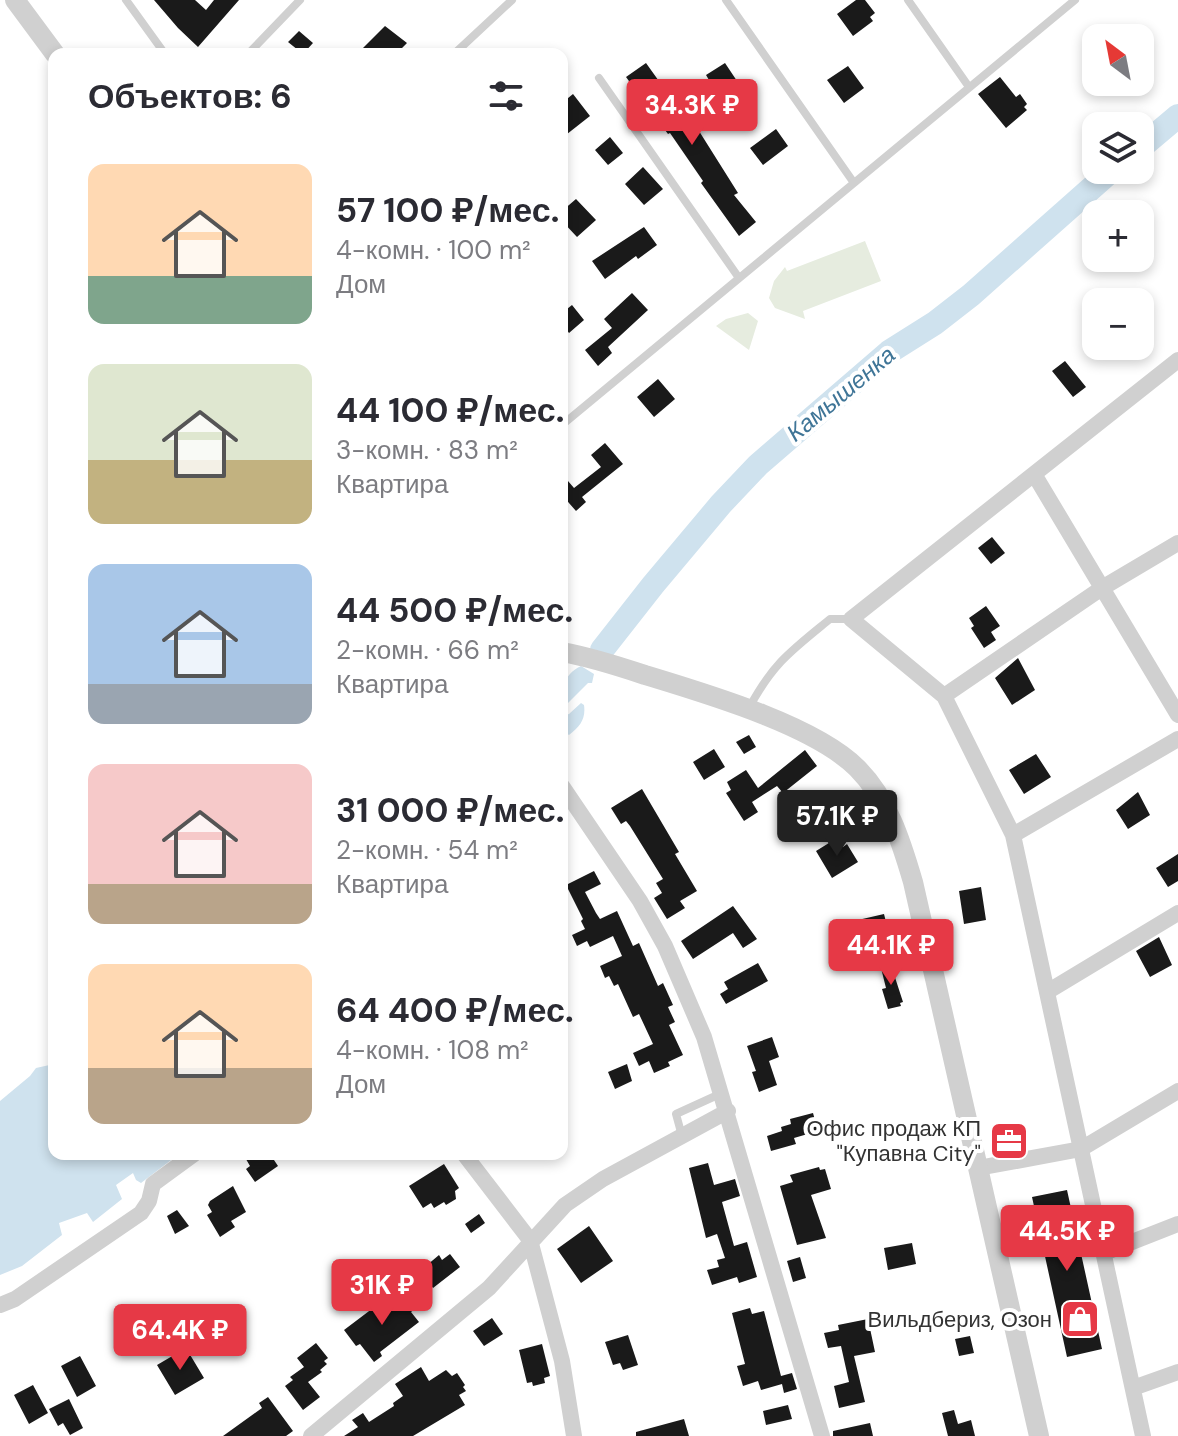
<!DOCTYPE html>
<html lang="ru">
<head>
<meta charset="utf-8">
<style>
  :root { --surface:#fff; --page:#f2f2f3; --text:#2b2b33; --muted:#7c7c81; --accent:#e63946 }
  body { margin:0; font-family:"DM Sans",sans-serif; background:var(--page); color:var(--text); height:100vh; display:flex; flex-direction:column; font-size:30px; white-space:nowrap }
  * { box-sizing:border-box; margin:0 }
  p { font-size:26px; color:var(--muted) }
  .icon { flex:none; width:44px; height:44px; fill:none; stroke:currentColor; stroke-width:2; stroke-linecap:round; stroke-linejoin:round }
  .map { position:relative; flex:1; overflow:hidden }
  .sheet { position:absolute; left:48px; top:48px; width:520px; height:1112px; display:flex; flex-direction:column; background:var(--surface); border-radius:16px; box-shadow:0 4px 12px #0003 }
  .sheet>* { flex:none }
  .needle { width:52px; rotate:328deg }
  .fabs { position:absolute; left:1082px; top:24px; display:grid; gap:16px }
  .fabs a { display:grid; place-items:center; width:72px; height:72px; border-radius:16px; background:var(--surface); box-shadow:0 4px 12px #0003; font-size:40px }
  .price { position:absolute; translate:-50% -68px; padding:0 18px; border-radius:8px; background:var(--accent); color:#fff; font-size:26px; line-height:52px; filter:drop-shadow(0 2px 4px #0008) }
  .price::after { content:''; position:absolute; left:50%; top:48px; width:24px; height:18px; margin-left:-12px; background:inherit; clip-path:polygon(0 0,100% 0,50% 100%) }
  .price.current { background:#222; color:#fff }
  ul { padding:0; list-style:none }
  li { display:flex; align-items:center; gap:24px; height:200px; padding:0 40px }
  li span { display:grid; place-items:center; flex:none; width:224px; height:160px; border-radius:16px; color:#555 }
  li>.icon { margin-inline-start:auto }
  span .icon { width:96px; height:96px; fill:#fffc; stroke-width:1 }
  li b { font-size:34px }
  h2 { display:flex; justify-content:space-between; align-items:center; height:96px; padding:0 40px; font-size:34px }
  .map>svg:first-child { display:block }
  .green { fill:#e6ecdf }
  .water { fill:#cfe2ee }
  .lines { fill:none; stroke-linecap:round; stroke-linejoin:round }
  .river { stroke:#cfe2ee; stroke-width:24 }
  .building { fill:#1a1a1a }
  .service { stroke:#d0d0d0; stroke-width:8 }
  .minor { stroke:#d0d0d0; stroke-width:16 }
  .tertiary { stroke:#d0d0d0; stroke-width:20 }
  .labels { text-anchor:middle; stroke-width:8; stroke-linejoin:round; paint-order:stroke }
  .poi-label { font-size:22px; fill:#333; stroke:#fff; text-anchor:end }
  .water-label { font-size:24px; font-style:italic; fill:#3f7597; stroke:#fff }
</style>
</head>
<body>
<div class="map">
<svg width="1178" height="1436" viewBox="0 0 1178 1436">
  <rect width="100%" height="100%" fill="#fff"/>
  <path class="green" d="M865,241L881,281L803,311L805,319L775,308L769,298L774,281L785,267L787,271Z
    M748,313L758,321L749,350L716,326L726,319Z"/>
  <path class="water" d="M581,666L594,674L592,683H588L562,709C562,691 562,675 581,666Z
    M581,703L584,705C586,719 580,727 569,735L562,730V716L569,714Z
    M54,1064V1154H179L141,1183L136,1180L133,1173L116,1185L122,1199L93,1222L87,1213L59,1223L62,1235L22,1266L0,1275V1101L30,1076L36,1068Z"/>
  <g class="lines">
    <path class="river" d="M1140,148L1178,116
      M602,650L653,585L721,504L758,465L889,352L935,323L971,295L1112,170"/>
  </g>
  <path class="building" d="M154,0H195L206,10L214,0H239L198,47L178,28Z
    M856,0H865L875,13L870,17L873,21L853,36L837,14Z
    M385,26L407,43L396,54H369L363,48Z
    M299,31L313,43L303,54L288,42Z
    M646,63L671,98L674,96L699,131L738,193L734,195L756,222L739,236L701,183L703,181L670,133L668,134L626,77Z
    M725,63L743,90L739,93V106L730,103L725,107L706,75Z
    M848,66L864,88L844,103L827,80Z
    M1000,77L1016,97L1020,94L1027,104L1024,107L1027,110L1006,128L978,94Z
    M573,94L590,116L562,138V103Z
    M776,129L788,146L763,165L750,148Z
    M610,137L623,153L608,165L595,150Z
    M643,167L663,189L644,205L625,184Z
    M576,199L596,220L577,237L562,221V211Z
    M644,227L657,245L638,259L636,256L605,279L592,261Z
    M632,293L648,310L608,347L612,353L598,366L585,350L612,328L604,319Z
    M572,305L584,320L569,333L562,324V313Z
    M1065,361L1086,387L1073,397L1052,371Z
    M658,379L675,399L654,417L637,397Z
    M605,443L623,464L582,497L586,502L576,511L562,495V474L574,488L601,467L591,455Z
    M992,537L1005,553L991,564L978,548Z
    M986,606L1000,626L991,632L996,640L984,648L971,628L974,626L969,618Z
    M1018,658L1035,690L1012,705L995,678Z
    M749,735L756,747L744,754L736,742Z
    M714,749L725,767L704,780L693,762Z
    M805,750L817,766L783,793L777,786L752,802L758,812L744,821L726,793L731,790L727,782L746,770L758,788Z
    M1036,754L1051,777L1024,794L1009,770Z
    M642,789L679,852L675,854L697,891L680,901L685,908L667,919L654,898L662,893L656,883L663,879L630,826L626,821L621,824L611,808Z
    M1138,792L1150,815L1128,829L1116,810Z
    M837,838L843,847L847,844L858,862L832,878L816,851Z
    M1178,854V881L1168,887L1156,868Z
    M594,871L601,884L585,892L596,913L600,919L617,911L633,946L639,943L658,986L663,983L673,1005L668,1007L675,1022L669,1025L683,1055L668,1062L670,1066L654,1073L649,1061L639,1066L633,1053L653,1044L639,1014L633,1017L618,984L614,986L609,976L605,978L600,966L622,956L613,936L590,947L587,941L577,946L572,935L585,929L581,921L583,919L566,885Z
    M981,887L986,920L964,924L959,891Z
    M733,906L757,939L743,948L733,933L693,959L681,941Z
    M884,914L891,942L865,949L858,920Z
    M1159,937L1172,965L1150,977L1136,951Z
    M890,962L903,1002L900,1003L901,1006L888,1009L882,989L886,988L880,964Z
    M758,963L768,981L726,1004L720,994L728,989L724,982Z
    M772,1037L779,1057L769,1061L777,1085L759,1092L752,1072L756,1071L747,1046Z
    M627,1064L632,1081L615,1089L608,1072Z
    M813,1113L818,1131L794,1138L796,1144L771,1151L767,1136L782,1131L781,1127L791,1124L790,1119Z
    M243,1154H270L278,1166L255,1182L246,1169L250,1166Z
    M708,1163L714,1185L735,1179L740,1196L722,1202L734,1246L747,1242L757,1277L739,1283L737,1277L712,1285L707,1270L719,1267L717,1260L725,1258L717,1234L706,1238L689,1168Z
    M444,1164L459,1188L455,1191L456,1199L446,1205L444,1202L434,1208L431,1203L423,1208L409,1186Z
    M819,1167L820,1170L825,1169L831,1189L811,1195L826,1238L797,1245L780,1186L793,1182L790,1175Z
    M233,1186L246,1212L231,1221L235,1227L220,1237L207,1215L212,1212L208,1205L210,1201Z
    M1067,1190L1102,1349L1067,1357L1032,1197Z
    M177,1210L189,1226L175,1234L167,1216Z
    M479,1214L485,1223L471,1233L465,1224Z
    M589,1226L613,1261L581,1283L557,1249Z
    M912,1243L916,1264L888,1270L884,1248Z
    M450,1254L460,1267L433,1288L420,1271L439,1255L442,1260Z
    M800,1257L806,1278L793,1282L787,1261Z
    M385,1299L394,1311L410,1299L416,1308L411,1312L419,1322L380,1352L382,1356L374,1362L360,1344L356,1346L344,1330Z
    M750,1308L752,1314L764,1311L781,1376L792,1373L797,1389L784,1393L782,1384L761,1390L758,1381L743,1386L737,1366L745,1364L732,1313Z
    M492,1318L503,1334L484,1346L473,1331Z
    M868,1319L875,1352L854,1356L865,1402L839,1408L834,1386L849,1382L841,1346L828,1348L824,1333L839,1330L838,1325Z
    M628,1335L638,1365L623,1370L620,1363L613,1365L605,1342Z
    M970,1336L974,1353L959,1356L955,1339Z
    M316,1343L328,1358L324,1361L327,1364L320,1370L322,1372L308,1382L320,1397L303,1410L285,1386L293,1380L290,1377L304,1367L297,1358Z
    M542,1344L550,1376L544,1378L545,1383L533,1386L532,1382L527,1383L519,1350Z
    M186,1348L204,1378L175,1395L157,1365Z
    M80,1356L96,1386L77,1397L61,1366Z
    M421,1367L429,1381L446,1370L452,1376L457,1373L465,1385L463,1387L466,1391L459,1395L465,1405L413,1436H344L358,1427L352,1420L363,1413L369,1422L394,1406L393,1403L403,1396L395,1384Z
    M33,1385L48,1413L29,1424L14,1395Z
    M268,1397L293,1431L286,1436H223L262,1408L259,1403Z
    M69,1399L83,1428L70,1435L63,1423L58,1426L49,1409Z
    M788,1405L792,1419L766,1425L763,1411Z
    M954,1410L958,1424L971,1420L975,1436H948L942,1413Z
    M684,1419L689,1436H636V1432Z
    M870,1423L873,1436H833V1431Z"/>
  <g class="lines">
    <path class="service" d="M126,0L165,54
      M908,0L969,87
      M248,54L300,0
      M454,54L512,0
      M599,78L739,278
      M854,183L1075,0
      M562,425L854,183L726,0
      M749,708C773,663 792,650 830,619H851
      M682,1136L676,1114L722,1093"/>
    <path class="minor" d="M1034,474L1178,715
      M944,696L1102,588L1178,543
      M562,786L640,901L665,946L704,1037L822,1436
      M1013,835L1178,739
      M1047,992L1178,913
      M464,1154L530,1240L562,1361L574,1436
      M978,1168L1081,1149L1178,1091
      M1104,1253L1178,1224
      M0,1305L15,1299L141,1213L149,1201L153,1184L194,1154
      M1133,1388L1178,1372
      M311,1436L489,1288L565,1205L603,1179L728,1111
      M1143,1436L1013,835L944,696L851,619L1178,360"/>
    <path class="tertiary" d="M15,0L55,54
      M562,652C590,657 618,666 645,675C704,693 814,725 857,768C888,799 901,841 913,882L1039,1436"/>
  </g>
  <defs>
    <symbol id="office-square" viewBox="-11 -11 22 22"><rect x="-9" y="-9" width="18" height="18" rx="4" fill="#e63946" stroke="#fff"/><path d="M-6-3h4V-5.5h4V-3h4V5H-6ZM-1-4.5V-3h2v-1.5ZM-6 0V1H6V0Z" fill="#fff"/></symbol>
    <symbol id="shop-square" viewBox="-11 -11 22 22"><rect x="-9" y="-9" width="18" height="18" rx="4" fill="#e63946" stroke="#fff"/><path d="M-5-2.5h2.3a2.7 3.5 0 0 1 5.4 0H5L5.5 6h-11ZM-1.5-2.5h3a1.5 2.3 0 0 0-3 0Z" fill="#fff"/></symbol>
  </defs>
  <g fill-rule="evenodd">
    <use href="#office-square" x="987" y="1119" width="44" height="44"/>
    <use href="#shop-square" x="1058" y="1297" width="44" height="44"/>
  </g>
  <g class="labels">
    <g class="poi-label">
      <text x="981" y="1136">Офис продаж КП<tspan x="981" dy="25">"Купавна City"</tspan></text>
      <text x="1052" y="1327">Вильдбериз, Озон</text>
    </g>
    <g class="water-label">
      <text transform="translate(841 394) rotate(-40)" y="8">Камышенка</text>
    </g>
  </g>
</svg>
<div class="fabs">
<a><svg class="needle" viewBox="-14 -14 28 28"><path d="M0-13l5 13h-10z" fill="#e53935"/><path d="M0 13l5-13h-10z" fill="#7c7c81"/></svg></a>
<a><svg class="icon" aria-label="layers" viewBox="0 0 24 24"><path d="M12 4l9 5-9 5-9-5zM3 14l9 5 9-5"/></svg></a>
<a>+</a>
<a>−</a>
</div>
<b class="price" style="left:692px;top:147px">34.3K ₽</b>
<b class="price current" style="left:837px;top:858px">57.1K ₽</b>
<b class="price" style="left:891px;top:987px">44.1K ₽</b>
<b class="price" style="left:1067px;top:1273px">44.5K ₽</b>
<b class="price" style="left:382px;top:1327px">31K ₽</b>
<b class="price" style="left:180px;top:1372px">64.4K ₽</b>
<section class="sheet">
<h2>Объектов: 6<svg class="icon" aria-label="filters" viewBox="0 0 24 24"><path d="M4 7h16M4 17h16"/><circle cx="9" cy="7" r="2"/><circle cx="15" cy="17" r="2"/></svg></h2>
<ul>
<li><span style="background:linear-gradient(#ffd9b3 70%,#7fa58c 0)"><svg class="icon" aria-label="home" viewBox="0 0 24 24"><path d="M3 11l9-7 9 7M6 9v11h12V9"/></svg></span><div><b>57 100 ₽/мес.</b><p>4-комн. · 100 m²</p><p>Дом</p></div></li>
<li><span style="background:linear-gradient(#dfe7d0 60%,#c2b280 0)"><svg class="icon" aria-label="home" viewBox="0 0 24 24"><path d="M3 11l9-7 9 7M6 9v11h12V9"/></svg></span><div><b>44 100 ₽/мес.</b><p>3-комн. · 83 m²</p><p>Квартира</p></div></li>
<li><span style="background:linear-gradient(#a9c7e8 75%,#9aa5b1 0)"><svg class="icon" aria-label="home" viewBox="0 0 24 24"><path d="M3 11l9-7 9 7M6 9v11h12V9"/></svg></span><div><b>44 500 ₽/мес.</b><p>2-комн. · 66 m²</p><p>Квартира</p></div></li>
<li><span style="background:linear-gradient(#f6c9c9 75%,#b9a48a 0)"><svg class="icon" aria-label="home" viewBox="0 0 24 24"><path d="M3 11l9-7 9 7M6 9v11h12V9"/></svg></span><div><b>31 000 ₽/мес.</b><p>2-комн. · 54 m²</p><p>Квартира</p></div></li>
<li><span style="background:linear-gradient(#ffd9b3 65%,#b9a48a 0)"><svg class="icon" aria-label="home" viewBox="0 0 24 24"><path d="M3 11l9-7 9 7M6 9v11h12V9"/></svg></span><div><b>64 400 ₽/мес.</b><p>4-комн. · 108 m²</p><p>Дом</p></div></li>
</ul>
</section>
</div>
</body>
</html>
